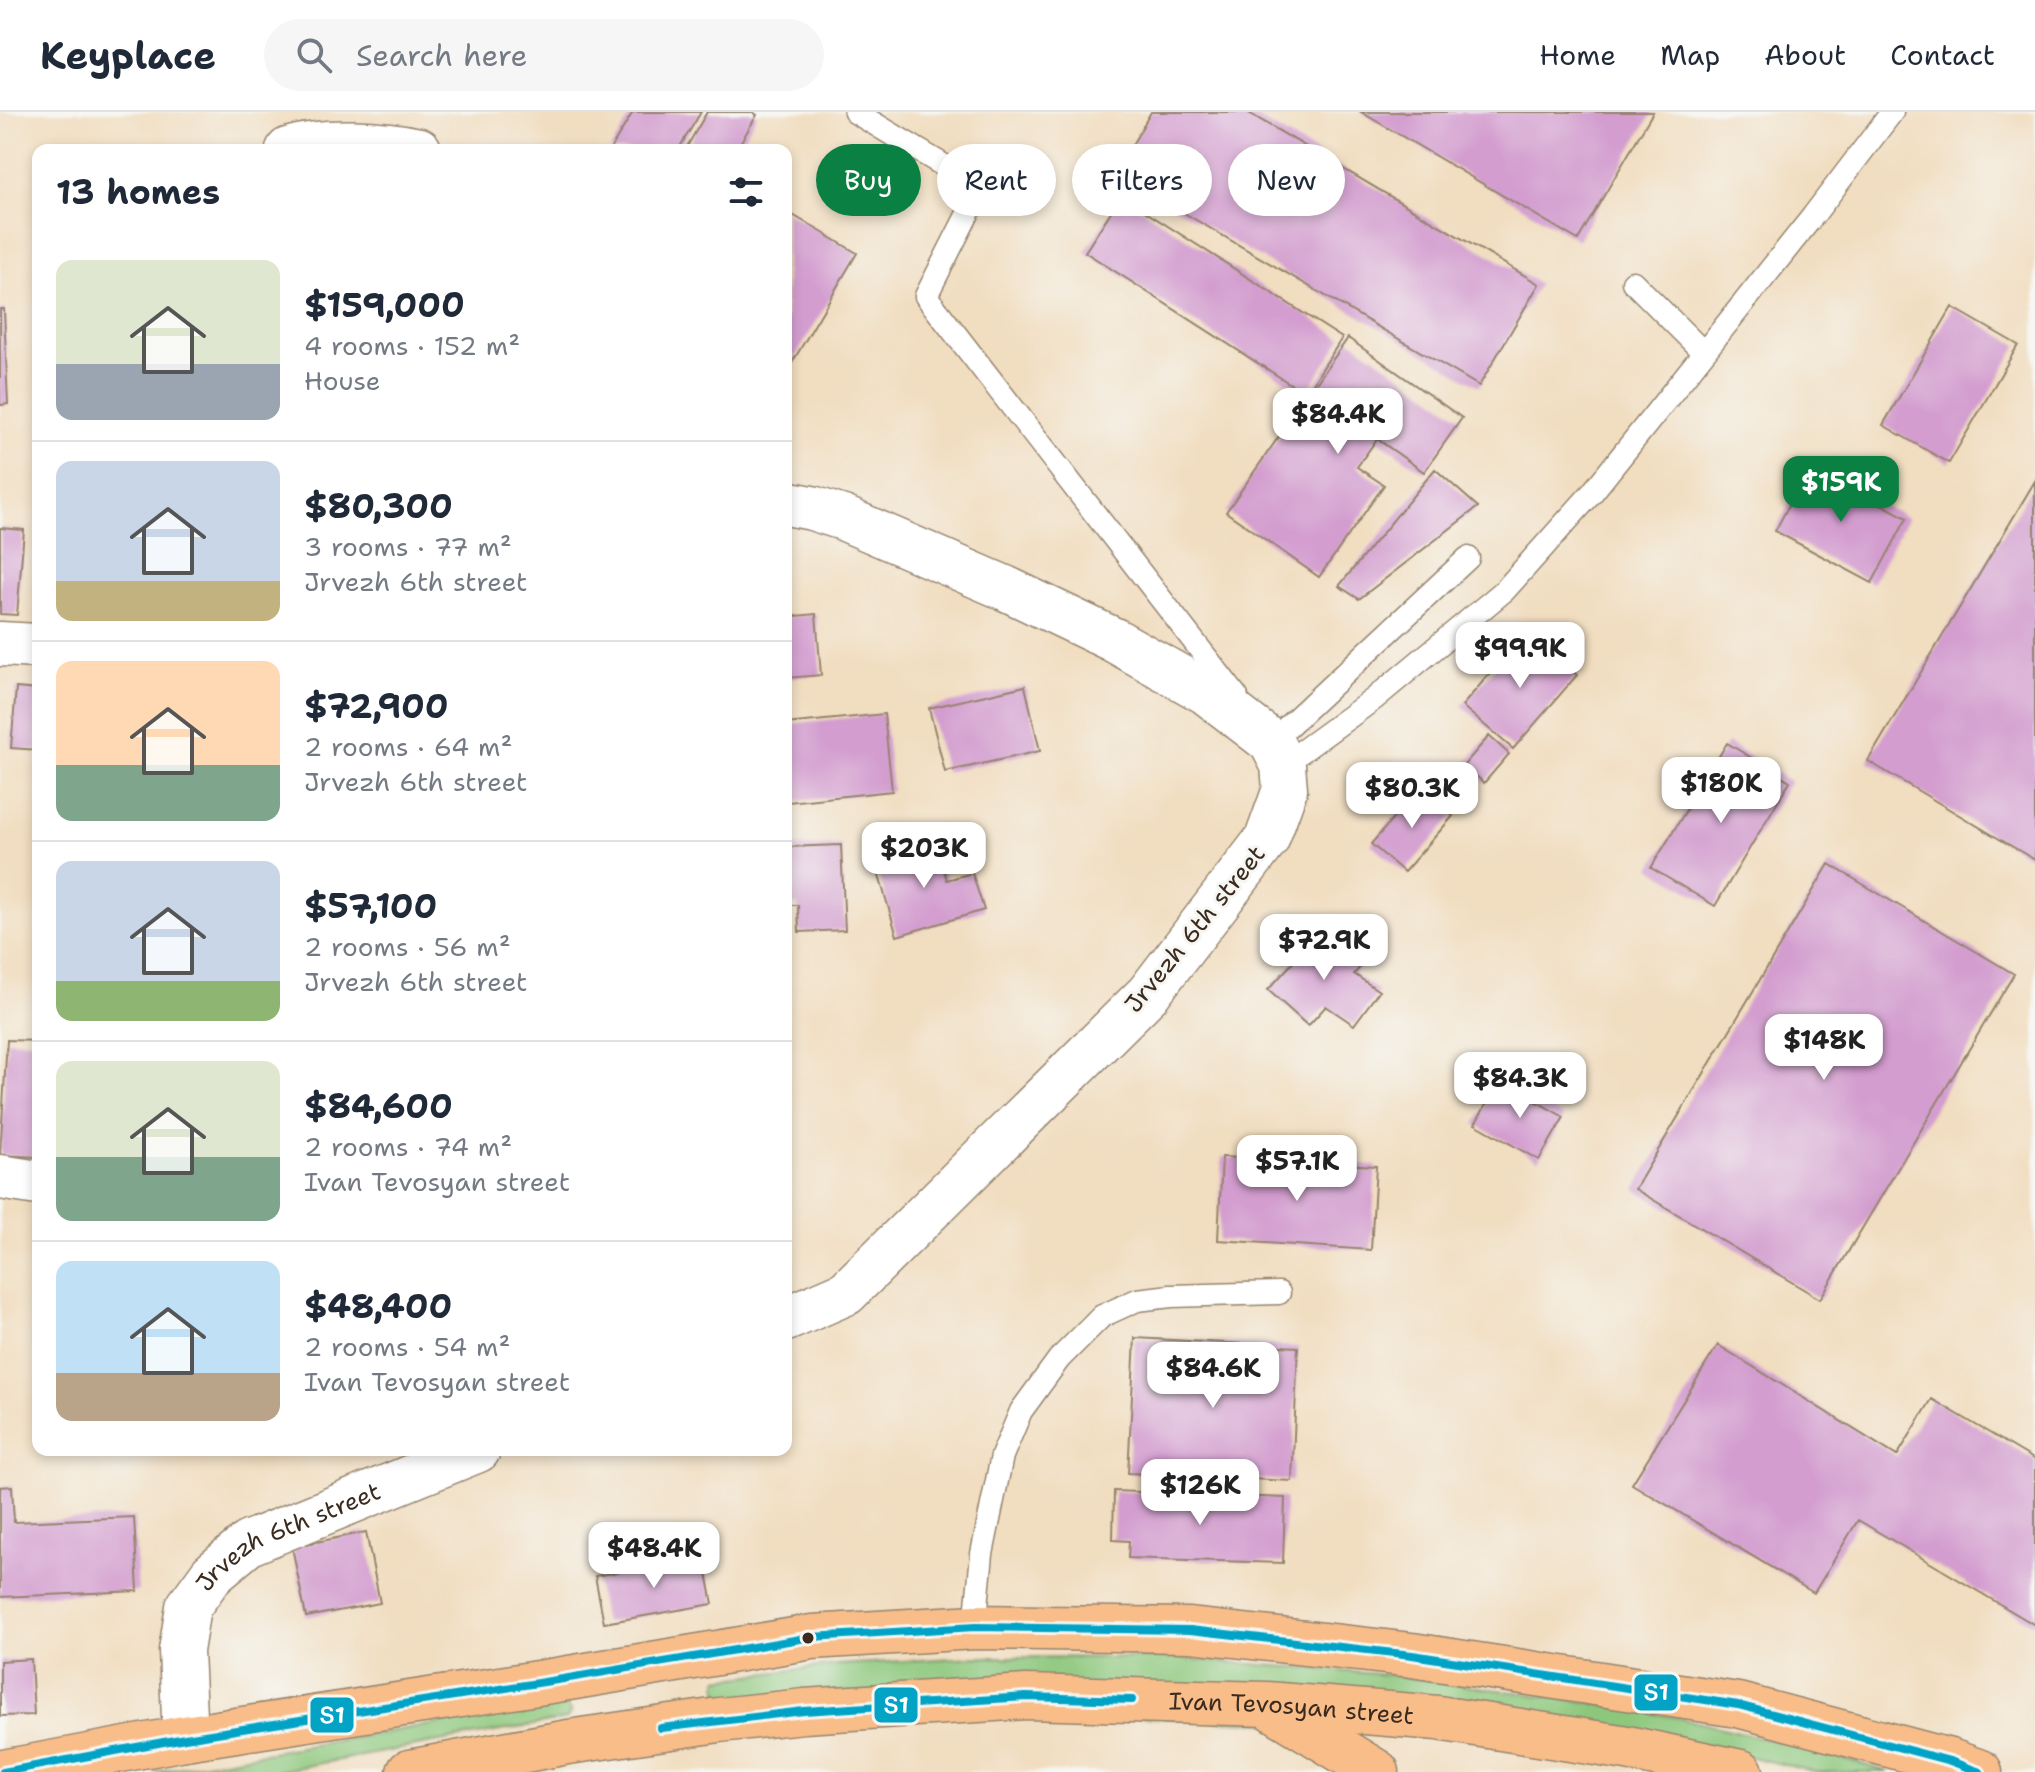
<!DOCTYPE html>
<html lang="en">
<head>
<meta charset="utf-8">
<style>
  :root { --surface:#fff; --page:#f6f6f7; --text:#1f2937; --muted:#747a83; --line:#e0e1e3; --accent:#0b8043 }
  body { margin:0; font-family:"Shantell Sans",sans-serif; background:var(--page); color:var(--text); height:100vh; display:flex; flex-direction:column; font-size:30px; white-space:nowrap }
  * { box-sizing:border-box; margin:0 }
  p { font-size:26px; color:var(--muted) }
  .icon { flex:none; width:44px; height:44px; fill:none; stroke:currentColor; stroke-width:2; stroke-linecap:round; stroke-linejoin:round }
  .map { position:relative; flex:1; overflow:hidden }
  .side { position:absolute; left:32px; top:32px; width:760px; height:1312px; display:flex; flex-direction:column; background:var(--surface); border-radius:16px; box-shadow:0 4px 12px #0003 }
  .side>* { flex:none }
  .banner { position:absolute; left:816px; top:32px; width:760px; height:72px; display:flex; gap:16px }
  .price { position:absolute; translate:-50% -68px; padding:0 18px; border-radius:16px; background:#fff; color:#222; font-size:26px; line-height:52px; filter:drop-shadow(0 2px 4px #0008) }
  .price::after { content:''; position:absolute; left:50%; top:48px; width:24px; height:18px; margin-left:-12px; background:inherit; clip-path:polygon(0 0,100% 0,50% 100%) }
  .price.current { background:var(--accent); color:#fff }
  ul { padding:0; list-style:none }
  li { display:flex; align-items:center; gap:24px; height:200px; padding:0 24px }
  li+li { border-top:2px solid var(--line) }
  li span { display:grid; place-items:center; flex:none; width:224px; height:160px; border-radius:16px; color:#555 }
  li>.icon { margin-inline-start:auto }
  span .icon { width:96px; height:96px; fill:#fffc; stroke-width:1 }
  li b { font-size:34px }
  h2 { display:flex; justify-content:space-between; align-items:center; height:96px; padding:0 24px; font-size:34px }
  .tag { padding:0 28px; border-radius:36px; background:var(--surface); box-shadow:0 4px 12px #0003; font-size:28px; line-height:72px }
  .tag.current { background:var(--accent); color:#fff }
  header { display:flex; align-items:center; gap:48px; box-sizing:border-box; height:112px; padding:0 40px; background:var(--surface); border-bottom:2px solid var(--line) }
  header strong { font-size:38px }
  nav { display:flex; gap:44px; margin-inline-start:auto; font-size:28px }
  .search { width:560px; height:72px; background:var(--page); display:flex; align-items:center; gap:20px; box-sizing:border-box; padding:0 28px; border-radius:44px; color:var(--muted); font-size:30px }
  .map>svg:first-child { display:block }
  .green { fill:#8cc77b; stroke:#64784c; stroke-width:2 }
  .building { fill:#d39dcf }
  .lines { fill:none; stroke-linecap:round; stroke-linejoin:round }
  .lane-casing { stroke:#96846e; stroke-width:25 }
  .street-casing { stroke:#96846e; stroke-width:47 }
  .primary-casing { stroke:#96846e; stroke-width:47 }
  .lane { stroke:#fff; stroke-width:22 }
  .street { stroke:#fff; stroke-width:44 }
  .primary { stroke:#f8bd89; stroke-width:44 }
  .bus-1-casing { stroke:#f6f6f2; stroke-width:14 }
  .bus-1 { stroke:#03a3c5; stroke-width:8 }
  .bus-dot { fill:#3b2a1e; stroke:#f6f6f2; stroke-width:3 }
  .labels { text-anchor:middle; stroke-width:6; stroke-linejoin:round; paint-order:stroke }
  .street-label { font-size:24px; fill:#3b2a1e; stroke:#f6f6f2 }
  .line-badge { stroke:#f6f6f2; stroke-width:3 }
  .badge-label { font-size:22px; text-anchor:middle; font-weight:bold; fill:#fff }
</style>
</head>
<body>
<header>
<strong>Keyplace</strong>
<div class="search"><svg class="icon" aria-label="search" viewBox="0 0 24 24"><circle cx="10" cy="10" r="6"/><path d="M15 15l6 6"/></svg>Search here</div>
<nav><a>Home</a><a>Map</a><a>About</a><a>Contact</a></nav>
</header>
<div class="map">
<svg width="2035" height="1660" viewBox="0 0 2035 1660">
  <rect width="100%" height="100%" fill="#f6f6f2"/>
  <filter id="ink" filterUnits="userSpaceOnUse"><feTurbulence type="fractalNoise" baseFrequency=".0125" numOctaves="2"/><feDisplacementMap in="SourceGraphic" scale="16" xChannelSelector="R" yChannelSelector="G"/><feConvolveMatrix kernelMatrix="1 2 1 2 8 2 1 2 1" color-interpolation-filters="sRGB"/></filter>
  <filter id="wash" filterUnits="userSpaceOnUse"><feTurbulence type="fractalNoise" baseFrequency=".006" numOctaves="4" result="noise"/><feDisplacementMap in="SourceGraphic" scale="32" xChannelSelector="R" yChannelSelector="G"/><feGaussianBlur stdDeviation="1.8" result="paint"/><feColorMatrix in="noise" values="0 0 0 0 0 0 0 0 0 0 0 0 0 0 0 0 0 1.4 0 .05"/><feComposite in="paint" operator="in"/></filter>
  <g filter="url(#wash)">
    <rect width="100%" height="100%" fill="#f1ddbf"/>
    <path class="green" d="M972,1545L1174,1546L1390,1563L1587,1590L1680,1606L1798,1634L1889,1660H1816L1677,1628L718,1587V1567L836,1553Z
      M553,1592H566L571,1600L567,1607L272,1660H153Z"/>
    <g id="blocks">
      <path class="building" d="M633,0H701L678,38H610Z
        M707,0H753L757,3L736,38H685Z
        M1151,0H1247L1539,172L1479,274L1116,61Z
        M1361,0H1653L1578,128Z
        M1121,84L1342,226L1306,282L1085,140Z
        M786,99L857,141L786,261Z
        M1952,195L2018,233L1949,351L1883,313Z
        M0,197H4L8,292L0,293Z
        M1348,226L1462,306L1424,360L1377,327L1357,355L1384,373L1319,465L1226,400Z
        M1810,354L1907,406L1872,471L1775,419Z
        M1435,357L1478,395L1359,487L1339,474Z
        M2035,369V748L1868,649Z
        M0,416L24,418L17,503L0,502Z
        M816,502L821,563L786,566V505Z
        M1526,519L1577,563L1513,637L1462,594Z
        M1025,574L1040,639L945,660L929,596Z
        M16,576L38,578V638L11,636Z
        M884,602L892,679L788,690L786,669V612Z
        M1489,624L1509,642L1484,671L1464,653Z
        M1727,631L1790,669L1715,794L1651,756Z
        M1420,676L1453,704L1404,760L1371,732Z
        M935,730L947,768L972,761L984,798L897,824L874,747Z
        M841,733L845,818L799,820L798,793H786V735Z
        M1829,752L2014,862L1820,1187L1635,1077Z
        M1324,816L1363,852L1354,862L1379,879L1354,913L1326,894L1308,914L1268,878Z
        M36,879H38V907L33,906Z
        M7,928L38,929V1045L0,1043Z
        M1500,969L1564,1005L1539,1048L1475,1012Z
        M1222,1045L1376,1054L1371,1138L1218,1128Z
        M1135,1226L1298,1235L1292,1369L1128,1361Z
        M1718,1233L1897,1344L1932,1287L2035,1348V1513L1858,1408L1814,1481L1632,1372Z
        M12,1374L14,1410L134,1405L138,1479L0,1485V1375Z
        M1114,1379L1285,1386L1283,1451L1128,1446L1129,1429L1113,1428Z
        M366,1420L380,1491L306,1505L292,1435Z
        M704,1445L713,1492L604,1511L595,1464Z
        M31,1547L34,1603L0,1604V1549Z"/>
    </g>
  </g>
  <g filter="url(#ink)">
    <use href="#blocks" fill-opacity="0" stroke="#96846e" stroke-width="2"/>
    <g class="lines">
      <defs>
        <path id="lane" d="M855,0L981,76L926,184L1237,585
          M1633,170L1703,240
          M1265,622L1271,630L1468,446
          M1283,653L1374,587L1505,478L1591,382L1813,104L1892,0
          M975,1515L982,1442L1002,1344L1021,1299L1059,1247L1102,1204L1137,1188L1171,1184L1279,1181"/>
        <g id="street">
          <path d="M288,38C322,26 384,30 419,38"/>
          <path d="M786,391L812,396L843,406L1005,476L1114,528L1206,580L1271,630L1283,653L1285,677L1267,727L1148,882L846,1181L786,1207"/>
          <path d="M0,532L38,534"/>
          <path d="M0,1065L38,1071"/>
          <path id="s1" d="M185,1626L181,1539L188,1495L212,1462L249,1431L478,1338"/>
        </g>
        <g id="primary">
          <path d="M1275,1598L1377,1660"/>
          <path d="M3,1660L185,1626L557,1568L812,1525L975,1515L1190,1518L1412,1543L1738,1593L1950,1649L1980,1660"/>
          <path id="s2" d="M409,1660L568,1630L719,1608L804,1599L1026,1585L1267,1592L1438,1606L1627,1636L1741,1660"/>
        </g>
      </defs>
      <use href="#lane" class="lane-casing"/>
      <use href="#street" class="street-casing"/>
      <use href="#primary" class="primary-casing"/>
      <use href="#lane" class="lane"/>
      <use href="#street" class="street"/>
      <use href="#primary" class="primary"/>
      <defs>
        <path id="bus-1" d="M661,1616L804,1599L1026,1585L1132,1588
          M3,1660L185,1626L557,1568L812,1525L975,1515L1190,1518L1412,1543L1738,1593L1950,1649L1980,1660"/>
      </defs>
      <use href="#bus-1" class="bus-1-casing"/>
      <use href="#bus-1" class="bus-1"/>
    </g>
  </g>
  <circle class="bus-dot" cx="808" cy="1526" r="7"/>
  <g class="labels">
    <g class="street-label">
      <text transform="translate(1195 817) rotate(-51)" y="8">Jrvezh 6th street</text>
      <text dy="8" stroke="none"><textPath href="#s1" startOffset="258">Jrvezh 6th street</textPath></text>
      <text dy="8" stroke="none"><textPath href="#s2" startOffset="888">Ivan Tevosyan street</textPath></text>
    </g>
  </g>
  <g class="line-badge">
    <rect x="1633" y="1561" width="46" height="39" rx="8" fill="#03a3c5"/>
    <rect x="873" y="1574" width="46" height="38" rx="8" fill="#03a3c5"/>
    <rect x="309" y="1584" width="46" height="38" rx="8" fill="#03a3c5"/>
  </g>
  <g class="badge-label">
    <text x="1656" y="1588">Տ1</text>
    <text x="896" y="1601">Տ1</text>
    <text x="332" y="1611">Տ1</text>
  </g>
</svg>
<b class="price" style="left:1338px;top:344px">$84.4K</b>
<b class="price current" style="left:1841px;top:412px">$159K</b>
<b class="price" style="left:1520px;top:578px">$99.9K</b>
<b class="price" style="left:1721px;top:713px">$180K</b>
<b class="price" style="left:1412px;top:718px">$80.3K</b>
<b class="price" style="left:924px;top:778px">$203K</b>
<b class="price" style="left:1324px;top:870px">$72.9K</b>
<b class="price" style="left:1824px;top:970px">$148K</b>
<b class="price" style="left:1520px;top:1008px">$84.3K</b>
<b class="price" style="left:1297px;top:1091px">$57.1K</b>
<b class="price" style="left:1213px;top:1298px">$84.6K</b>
<b class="price" style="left:1200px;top:1415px">$126K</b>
<b class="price" style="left:654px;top:1478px">$48.4K</b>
<div class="banner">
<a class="tag current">Buy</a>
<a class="tag">Rent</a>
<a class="tag">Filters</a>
<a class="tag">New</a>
</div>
<section class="side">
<h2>13 homes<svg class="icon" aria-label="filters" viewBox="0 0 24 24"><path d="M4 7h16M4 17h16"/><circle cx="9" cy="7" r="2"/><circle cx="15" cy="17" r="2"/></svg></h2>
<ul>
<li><span style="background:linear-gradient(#dfe7d0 65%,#9aa5b1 0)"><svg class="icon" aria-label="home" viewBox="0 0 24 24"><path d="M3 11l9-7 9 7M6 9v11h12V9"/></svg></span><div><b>$159,000</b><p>4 rooms · 152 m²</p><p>House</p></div></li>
<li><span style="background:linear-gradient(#c9d6e8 75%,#c2b280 0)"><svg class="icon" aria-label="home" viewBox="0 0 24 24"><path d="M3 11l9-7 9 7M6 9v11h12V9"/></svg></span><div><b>$80,300</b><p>3 rooms · 77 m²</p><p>Jrvezh 6th street</p></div></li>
<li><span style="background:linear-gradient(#ffd9b3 65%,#7fa58c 0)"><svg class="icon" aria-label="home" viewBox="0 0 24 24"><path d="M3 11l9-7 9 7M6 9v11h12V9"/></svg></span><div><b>$72,900</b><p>2 rooms · 64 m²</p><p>Jrvezh 6th street</p></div></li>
<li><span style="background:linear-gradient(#c9d6e8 75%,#8fb573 0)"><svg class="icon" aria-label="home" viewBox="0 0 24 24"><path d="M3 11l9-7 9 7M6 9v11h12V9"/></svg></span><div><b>$57,100</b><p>2 rooms · 56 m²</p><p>Jrvezh 6th street</p></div></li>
<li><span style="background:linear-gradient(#dfe7d0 60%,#7fa58c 0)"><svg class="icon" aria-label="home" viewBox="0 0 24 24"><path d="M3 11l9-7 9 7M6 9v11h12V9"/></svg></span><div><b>$84,600</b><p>2 rooms · 74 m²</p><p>Ivan Tevosyan street</p></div></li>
<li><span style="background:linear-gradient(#bfe0f5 70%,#b9a48a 0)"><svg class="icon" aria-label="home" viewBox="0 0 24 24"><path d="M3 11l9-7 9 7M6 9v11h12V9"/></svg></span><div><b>$48,400</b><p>2 rooms · 54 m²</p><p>Ivan Tevosyan street</p></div></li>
</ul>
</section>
</div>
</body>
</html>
